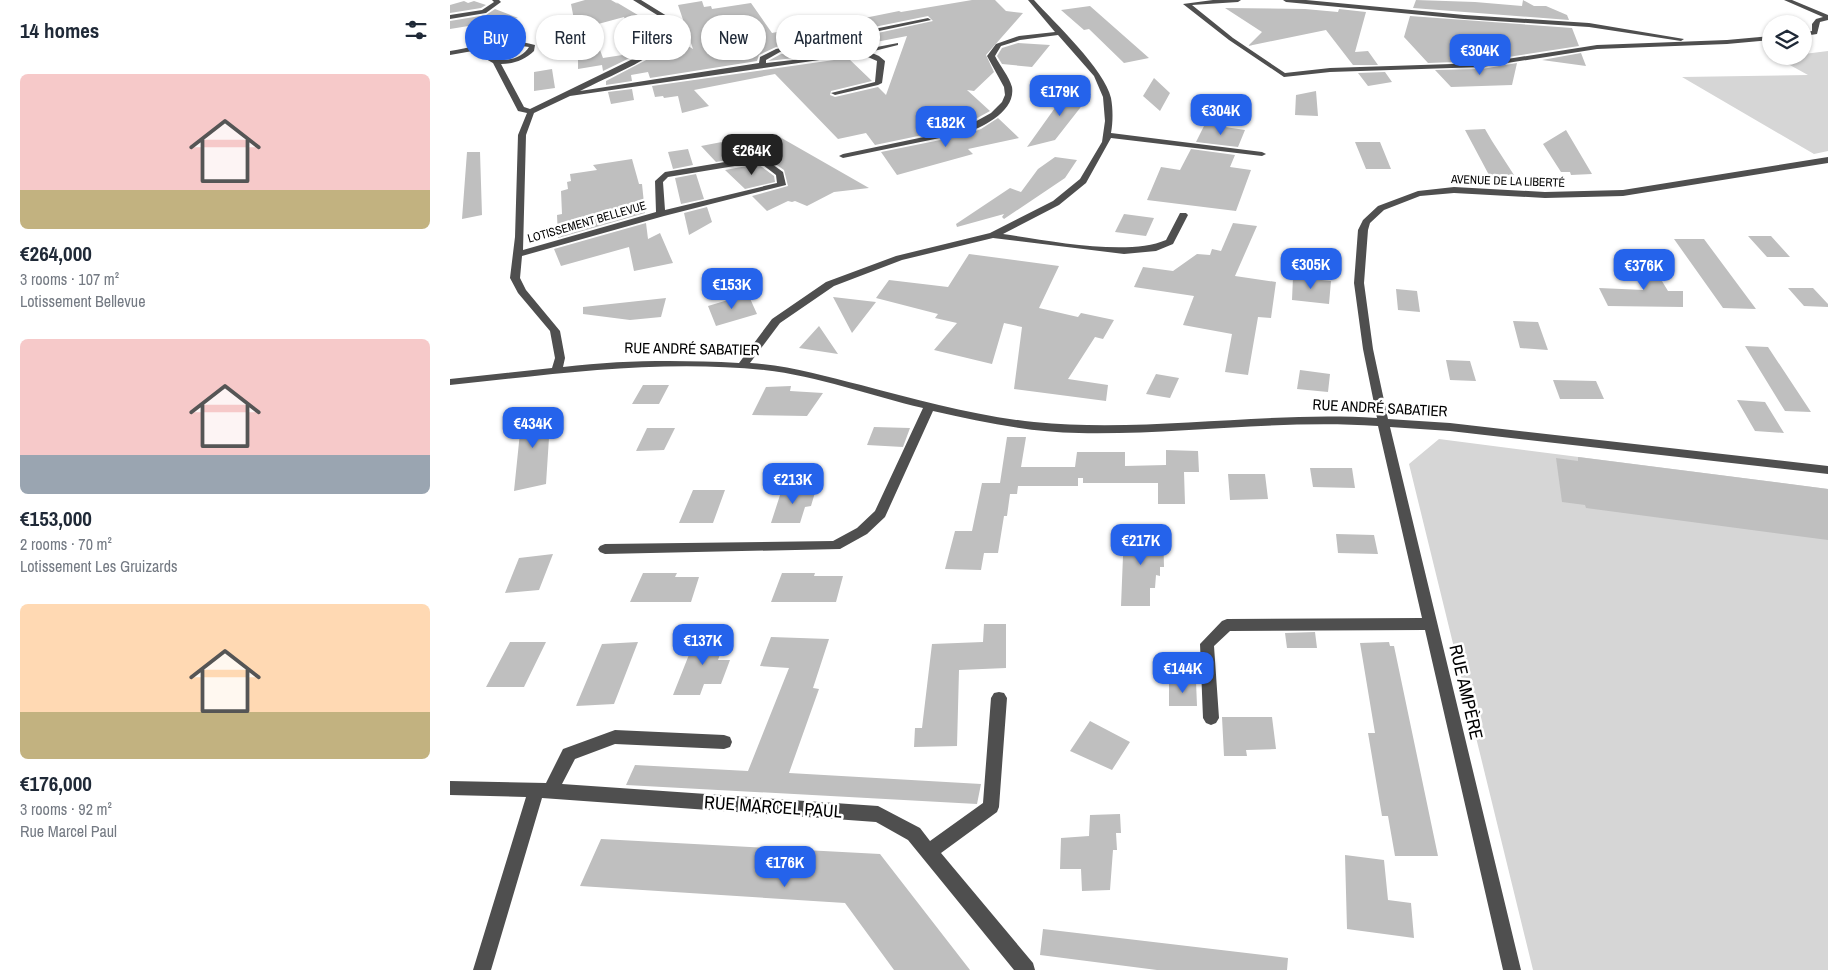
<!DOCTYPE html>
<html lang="en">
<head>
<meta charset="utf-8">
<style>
  :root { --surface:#fff; --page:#f6f6f7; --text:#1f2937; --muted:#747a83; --accent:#2563eb }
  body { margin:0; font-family:"Archivo Narrow",sans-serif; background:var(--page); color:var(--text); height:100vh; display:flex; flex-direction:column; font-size:19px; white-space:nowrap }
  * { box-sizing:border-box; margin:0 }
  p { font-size:16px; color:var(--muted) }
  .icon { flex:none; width:28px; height:28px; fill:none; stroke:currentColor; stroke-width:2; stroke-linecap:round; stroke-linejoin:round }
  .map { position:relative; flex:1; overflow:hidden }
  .panel { display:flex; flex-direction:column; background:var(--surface); width:450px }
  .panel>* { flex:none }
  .guide { position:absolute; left:15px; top:15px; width:475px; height:45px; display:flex; gap:10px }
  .fabs { position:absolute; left:1312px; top:15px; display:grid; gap:10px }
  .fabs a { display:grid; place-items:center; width:50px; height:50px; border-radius:50%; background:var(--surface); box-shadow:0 1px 4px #0004; font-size:25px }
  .price { position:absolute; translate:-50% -42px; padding:0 11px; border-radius:10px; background:var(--accent); color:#fff; font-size:16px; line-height:32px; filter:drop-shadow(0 1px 2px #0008) }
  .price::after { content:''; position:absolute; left:50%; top:30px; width:15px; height:11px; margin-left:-8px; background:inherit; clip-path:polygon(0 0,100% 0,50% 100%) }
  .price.current { background:#222; color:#fff }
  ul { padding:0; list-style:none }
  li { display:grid; align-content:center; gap:10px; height:265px; padding:0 20px }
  li span { display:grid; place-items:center; height:155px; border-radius:8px; color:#555 }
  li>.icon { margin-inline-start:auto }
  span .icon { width:90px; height:90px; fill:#fffc; stroke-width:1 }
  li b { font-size:21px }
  h2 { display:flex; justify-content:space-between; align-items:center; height:60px; padding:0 20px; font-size:21px }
  .pill { padding:0 18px; border-radius:22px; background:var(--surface); box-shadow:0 1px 4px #0004; font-size:18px; line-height:45px }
  .pill.current { background:var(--accent); color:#fff }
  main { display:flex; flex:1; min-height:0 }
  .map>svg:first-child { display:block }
  .green { fill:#d6d6d6 }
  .building { fill:#bfbfbf }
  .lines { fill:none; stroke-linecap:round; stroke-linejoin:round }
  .minor { fill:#4f4f4f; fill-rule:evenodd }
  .labels { text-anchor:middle; stroke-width:5; stroke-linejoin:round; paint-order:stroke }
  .far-street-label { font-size:12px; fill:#000; stroke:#fff }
  .street-label { font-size:15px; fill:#000; stroke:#fff }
  .near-street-label { font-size:18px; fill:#000; stroke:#fff }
</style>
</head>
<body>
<main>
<section class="panel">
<h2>14 homes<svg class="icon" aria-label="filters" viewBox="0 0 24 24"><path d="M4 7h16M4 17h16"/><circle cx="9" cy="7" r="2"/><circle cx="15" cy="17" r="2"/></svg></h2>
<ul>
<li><span style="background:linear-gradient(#f6c9c9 75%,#c2b280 0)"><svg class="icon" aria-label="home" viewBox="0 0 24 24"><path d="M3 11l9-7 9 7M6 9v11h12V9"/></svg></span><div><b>€264,000</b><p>3 rooms · 107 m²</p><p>Lotissement Bellevue</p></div></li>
<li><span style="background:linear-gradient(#f6c9c9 75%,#9aa5b1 0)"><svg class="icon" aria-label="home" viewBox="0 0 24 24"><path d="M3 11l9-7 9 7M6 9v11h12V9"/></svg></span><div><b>€153,000</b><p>2 rooms · 70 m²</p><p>Lotissement Les Gruizards</p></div></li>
<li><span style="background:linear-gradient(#ffd9b3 70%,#c2b280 0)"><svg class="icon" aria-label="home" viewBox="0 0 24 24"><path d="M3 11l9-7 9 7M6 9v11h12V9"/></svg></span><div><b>€176,000</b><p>3 rooms · 92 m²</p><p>Rue Marcel Paul</p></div></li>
</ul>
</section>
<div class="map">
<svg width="1378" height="970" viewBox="0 0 1378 970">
  <rect width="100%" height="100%" fill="#fff"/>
  <path class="green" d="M1378,51V151L1364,154L1232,77L1358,75L1327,58L1354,56V54Z
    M989,439L1378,489V970H1083L959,464Z"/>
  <path class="building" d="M135,0H161L168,4L166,2L218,33L194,51L153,71L152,65L128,69V41L150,50L153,58L192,52L174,17L126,30L121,4Z
    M522,0H545L556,11L573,13L536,55L544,72L524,91L517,90L540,111L511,127L425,145L416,133L388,139L325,74L244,90L259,106L232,113L228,96L214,98L213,96L205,97L202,86L398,58L422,81L381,91L380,95L385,97L428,87L436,95L457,36L390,49L392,52L379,54L318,61L331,54L483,21L478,16L326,47L309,55L307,61L200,78L198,72L181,75L182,81L156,85V81L200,58L225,38L243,49L228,5L252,1L254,7L261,6L262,9L301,3L322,33L367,24L370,27L449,11L451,12Z
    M966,0L1025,2L1072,6L1073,0L1084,6H1096L1117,15L1119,20L963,8Z
    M14,1L18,3L24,1L36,5L31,8L0,13V5Z
    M640,6L699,58L674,63L639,29L634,30L611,10Z
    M775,8L855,9L888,12L889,9L916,12L905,52L918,51L928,65H903L876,30L798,46L812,32Z
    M45,9L68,18L0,29V21L36,15Z
    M960,16L1122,28L1129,46L1032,61L978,63L954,37Z
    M568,43L600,45L582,67L552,64L547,56L552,48Z
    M1131,53L1136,66L1092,60Z
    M1067,63L1062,85L1001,87L985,70L1032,69Z
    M102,69L105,88L84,91V72Z
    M935,72L942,82L918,86L908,73Z
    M704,78L720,93L710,111L693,96Z
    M182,89L184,100L161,104L158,92Z
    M617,91L641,94L605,140L577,147Z
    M866,91L868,116L845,115L846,95Z
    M548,118L569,138L518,149L523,154L447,175L431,152L515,135L531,129Z
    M755,124L795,130L788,147L746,142Z
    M1035,129L1042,141L1064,175H1039L1015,130Z
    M1116,130L1142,174L1121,175L1120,172H1111L1093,144Z
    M303,136L304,141L328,136L419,188L384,192L357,206L345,201L342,202L338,201L317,211L302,196L338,186L334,170L311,154L266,162L251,146Z
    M905,142H930L941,169H916Z
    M238,149L243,165L223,169L218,152Z
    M741,149L785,155L780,167L801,170L786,211L697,200L711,167L730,170Z
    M17,152H30L32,215L12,219Z
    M605,157L627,160L615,178L554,219L552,217L554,214L507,227L506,224L560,188L571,192L588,169Z
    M182,159L189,184H192L195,213L108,238L107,215L112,214L111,191L118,189L117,182L121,181L120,174L147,170L143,165Z
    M308,164L324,176L325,182L295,189L275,170Z
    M246,174L254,199L231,204L225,178Z
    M257,207L262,222L239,235L234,213Z
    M674,214L704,218L696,236L665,232Z
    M196,223L198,239L210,233L223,263L184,271L179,247L111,266L104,249Z
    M783,223L807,226L785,276L826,282L821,318L808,317L798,375L775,372L782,334L733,325L744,296L684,287L693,267L723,271L747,254L760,255L762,249L771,251Z
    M1298,236H1321L1340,257H1317Z
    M1224,239H1254L1306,309L1273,308Z
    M519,254L609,266L589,308L628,317L631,313L664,320L653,339L645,337L618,379L658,385L656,401L564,389L572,327L554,323L542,364L484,350L507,323L485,318L488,314L426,298L439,280L498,287Z
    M1179,263H1201L1218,291H1233V307L1158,306L1149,288L1194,290Z
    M843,277L881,281L879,304L842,300Z
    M1338,288H1363L1378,304V307L1354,306Z
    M946,289L967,291L970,312L948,310Z
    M298,294L307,314L266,326L258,306Z
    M383,297L426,302L402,333Z
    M216,298L211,317L180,320L133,314V307Z
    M1063,321L1088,322L1098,350L1070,348Z
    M369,326L388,354L349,348Z
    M1295,346L1318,347L1361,412L1335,411Z
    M996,360L1020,361L1026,381L1000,380Z
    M850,370L880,374L878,392L847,389Z
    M706,374L729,378L720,398L696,394Z
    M1103,380L1146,381L1154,399H1110Z
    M193,385H219L209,404H182Z
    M341,386L340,391L373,393L357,416L302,415L316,387Z
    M1287,400L1315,402L1334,433L1305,431Z
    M101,407L96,484L64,491L72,413Z
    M424,427L460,428L453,447L417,445Z
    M197,428H225L214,450L186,451Z
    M557,437H576L571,467H625L627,452H675V466L716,465V450L748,451L749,472H734L735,504H708V483H633V478H628V486H568L567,494H560L557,516H554L548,553H534L531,570L495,569L505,531H522L532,483H550Z
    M1128,457L1378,489V540L1136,508L1135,505L1112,502L1106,458L1128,461Z
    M860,468H902L905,488L863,487Z
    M778,474H815L818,499L780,500Z
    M332,489H366L361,506L355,507L350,523H321Z
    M243,490H275L263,523H229Z
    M674,531H713L714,567H710V576L706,575L705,588H700V606H671Z
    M886,534L924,535L928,554L888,553Z
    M103,554L89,590L55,593L69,558Z
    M193,573H227L225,577H249L241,602H180Z
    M332,573H365L364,576H393L386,602H321Z
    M534,624H556V668L509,670L507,746L464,747L465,728H472L482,644L533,642Z
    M865,632L867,648H837L835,633Z
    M246,637H276L268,660H280L271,684H254L250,695H223Z
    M321,637L379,639L363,688L369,689L339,773L531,784L527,804L176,785L185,765L298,771L339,668L310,666Z
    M60,642H96L74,687H36Z
    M188,642L164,704L126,706L152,644Z
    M939,642L940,646H944L988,856H945L938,816H932L918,733H925L910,643Z
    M746,681L747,706H719V682Z
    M772,717H822L826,749L796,750L797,756H774Z
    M640,721L680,742L662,770L620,751Z
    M670,814L671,833H666L667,850H663L660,890L632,891L631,869H610L611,838L639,836L640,815Z
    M151,839L430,854L520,970H444L395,903L130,886Z
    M895,855L934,860L938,900L961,903L964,938L897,929Z
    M593,929L838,958L837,970H707L590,955Z"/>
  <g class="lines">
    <path class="minor" d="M42,0H49L51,2L36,13L0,19V15L32,10L44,2Z
      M183,0H191L225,21L228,30C217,54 155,78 130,91L309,63L310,57L326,49L478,18L481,20L330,52L316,60V63L379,56L448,43V45L420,52L429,56L435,61L432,83L428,85L385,95L381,93L425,82L427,61L411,54L120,96L84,113L76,135L73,250L206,212L205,181L215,172L311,156L333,172L336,185L214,216L72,256L70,278L76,290L110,331L115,358L113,367C174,360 228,360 289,363L322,319L376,282L446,256L540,233L603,201L630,179L652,142L655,121L653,97L644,76L608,35L570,40L551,46L545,56C550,66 559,76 562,87C566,111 532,128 514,133L393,158L389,156L393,154L512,129L541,113L552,102L555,95L554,87L537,56L546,44L569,36L605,32L578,0H584C604,22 655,70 661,98C663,109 663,122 661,133L812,152L816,154L812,156L661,138L636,183L609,205L553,234C596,240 677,257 716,240L730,213H736L738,215L723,244L706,251L674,254L543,238L452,260L384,286L330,323L300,363C338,365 374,376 411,385C468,400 525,416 584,422C698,433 812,411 927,418L913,349L904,283L908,230L913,220L928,206L968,191L1004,187L1095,192L1173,190L1378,157V163L1173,196L1095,198L1004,193L970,196L934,210L920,223L918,230L914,283L923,349L938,419L1000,423L1378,466V474L1000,431L940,427L1071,970H1053L975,630L780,631L764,646L769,718L766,723L761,725L756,723L753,718L750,644L772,621L777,619L972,618L928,426C829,419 729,435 629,433C579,432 532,422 483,411L435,517L417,534L390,549L155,554L150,552L148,549L150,546L155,544L383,541L407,528L425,511L473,408C421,396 368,376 314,370C209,359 105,374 0,385V379L102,368L105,358L100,331L68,293L60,278L65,237L68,135L77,113L68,111L43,63L34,58V49L0,55V51C28,46 57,36 85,45L84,51C75,60 63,64 51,64L74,107L80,109L195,53L218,37L222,30L220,23ZM65,45L79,47C72,59 54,63 41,57L40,47ZM309,162L326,175L327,183L215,210L213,182L218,177Z
      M763,0H791L788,2L742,5L783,38L835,73L880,68L1032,63L1147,45L1277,40L1321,36V40L1277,44L1147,49L1032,67L880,72L834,77L779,40L733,4Z
      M833,0H856L1014,15L1139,23L1234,39L1231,41L1139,27L1014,19L836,2Z
      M1334,0H1342L1378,15V20L1370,22L1367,34L1354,36V32L1362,31V24L1366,19L1373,17Z
      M549,692L554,693L557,698L549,807L547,812L491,853L583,963L585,970H564L458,840L426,822L92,798L41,970H23L76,797L0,795V781L96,783L113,749L165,730L274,735L280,737L282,742L280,747L274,749L165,744L125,759L112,784L428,806L470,828L480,841L533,803L541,698L544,693Z"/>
  </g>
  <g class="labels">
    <g class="far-street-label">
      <text transform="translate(1058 181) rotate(2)" y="4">AVENUE DE LA LIBERTÉ</text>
      <text transform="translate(137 222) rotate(-16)" y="4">LOTISSEMENT BELLEVUE</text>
    </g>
    <g class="street-label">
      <text transform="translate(242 349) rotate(1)" y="5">RUE ANDRÉ SABATIER</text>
      <text transform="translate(930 408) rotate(3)" y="5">RUE ANDRÉ SABATIER</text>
    </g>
    <g class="near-street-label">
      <text transform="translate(1016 692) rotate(77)" y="6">RUE AMPÈRE</text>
      <text transform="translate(323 807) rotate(4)" y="6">RUE MARCEL PAUL</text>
    </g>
  </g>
</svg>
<div class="fabs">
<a><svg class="icon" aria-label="layers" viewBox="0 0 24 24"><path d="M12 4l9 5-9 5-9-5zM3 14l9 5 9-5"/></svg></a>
</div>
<b class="price" style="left:1030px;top:76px">€304K</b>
<b class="price" style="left:610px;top:117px">€179K</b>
<b class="price" style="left:771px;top:136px">€304K</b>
<b class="price" style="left:496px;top:148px">€182K</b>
<b class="price current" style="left:302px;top:176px">€264K</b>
<b class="price" style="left:861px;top:290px">€305K</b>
<b class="price" style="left:1194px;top:291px">€376K</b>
<b class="price" style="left:282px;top:310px">€153K</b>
<b class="price" style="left:83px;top:449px">€434K</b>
<b class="price" style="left:343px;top:505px">€213K</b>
<b class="price" style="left:691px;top:566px">€217K</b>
<b class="price" style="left:253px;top:666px">€137K</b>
<b class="price" style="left:733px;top:694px">€144K</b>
<b class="price" style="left:335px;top:888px">€176K</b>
<div class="guide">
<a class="pill current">Buy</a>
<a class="pill">Rent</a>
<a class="pill">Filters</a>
<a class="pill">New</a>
<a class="pill">Apartment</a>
</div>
</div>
</main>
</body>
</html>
